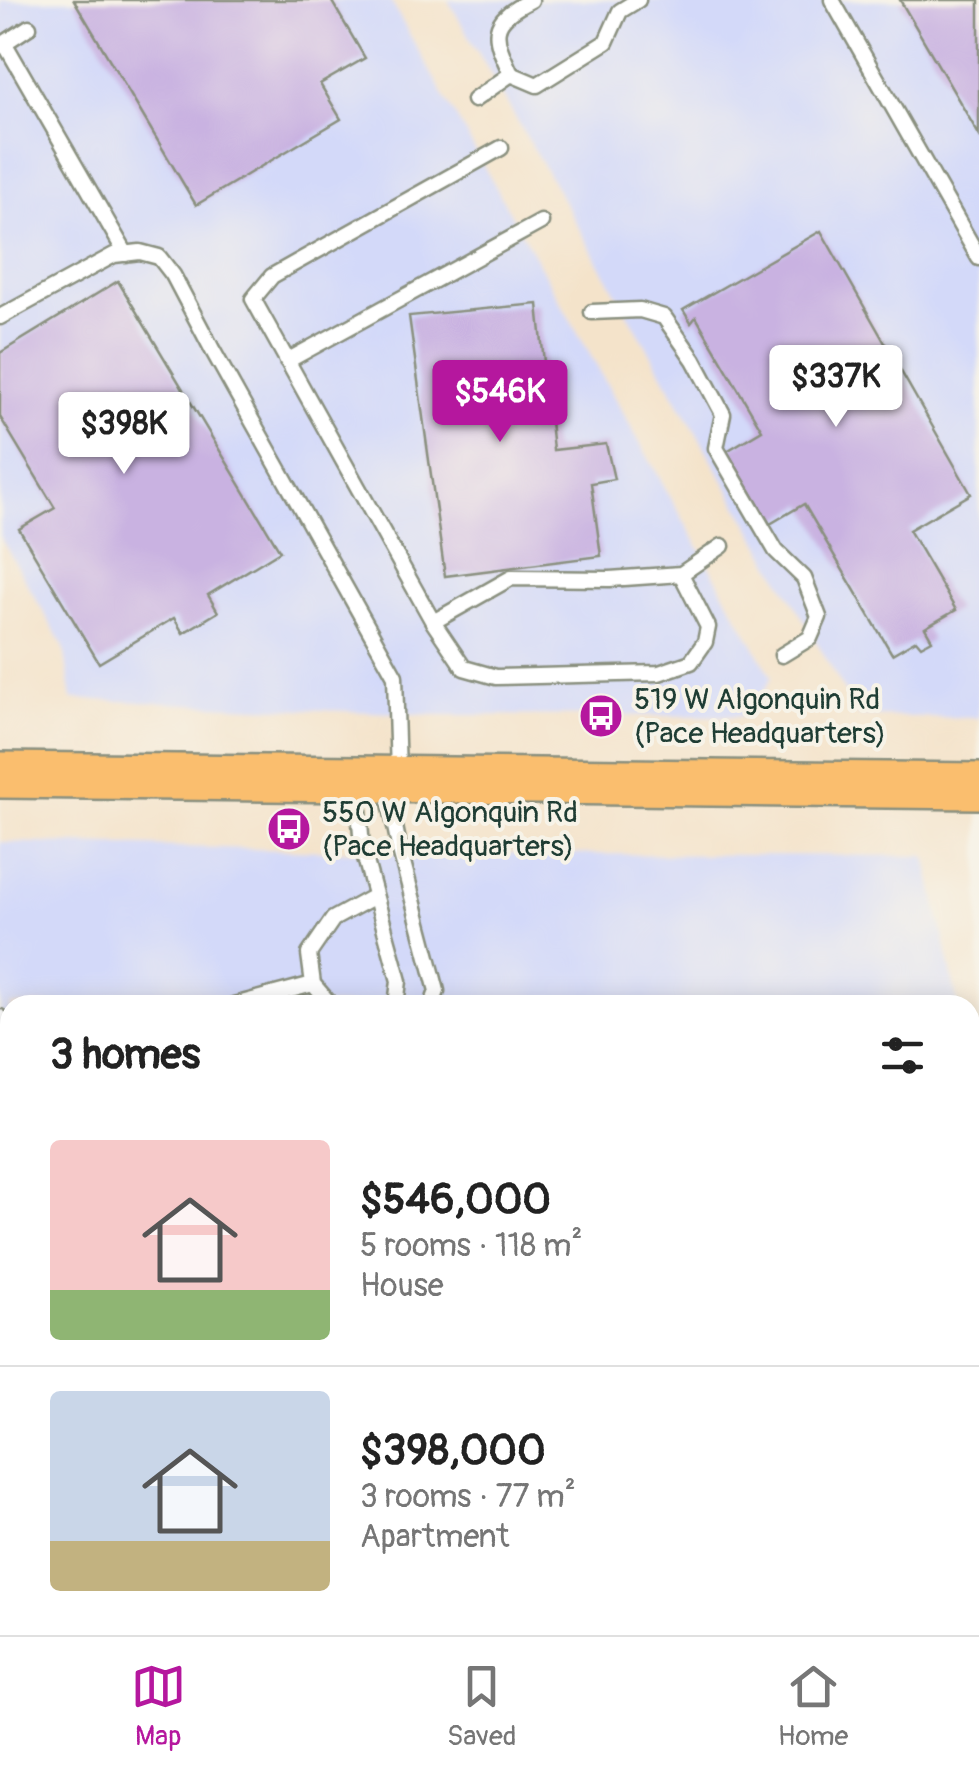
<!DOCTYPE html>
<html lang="en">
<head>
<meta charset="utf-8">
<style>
  :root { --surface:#fff; --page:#f2f2f2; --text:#222; --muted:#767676; --line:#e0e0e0; --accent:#b5179e }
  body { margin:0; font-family:Pangolin,sans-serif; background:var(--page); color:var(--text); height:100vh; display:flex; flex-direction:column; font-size:38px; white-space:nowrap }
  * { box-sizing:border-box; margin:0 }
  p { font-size:32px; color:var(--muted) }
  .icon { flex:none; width:55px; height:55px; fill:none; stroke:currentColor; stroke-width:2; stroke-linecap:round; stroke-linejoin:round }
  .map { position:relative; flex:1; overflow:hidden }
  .drawer { position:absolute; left:0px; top:995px; width:980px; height:640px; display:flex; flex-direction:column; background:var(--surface); border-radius:30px 30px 0 0; box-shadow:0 5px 25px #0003 }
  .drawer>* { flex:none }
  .price { position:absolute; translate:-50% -85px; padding:0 22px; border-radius:10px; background:#fff; color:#222; font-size:32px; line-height:65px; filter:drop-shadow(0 2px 5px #0008) }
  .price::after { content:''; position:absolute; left:50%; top:60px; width:30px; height:22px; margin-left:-15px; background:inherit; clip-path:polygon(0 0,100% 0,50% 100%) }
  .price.active { background:var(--accent); color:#fff }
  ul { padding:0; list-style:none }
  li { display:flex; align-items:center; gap:30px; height:250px; padding:0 50px }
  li+li { border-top:2px solid var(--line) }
  li span { display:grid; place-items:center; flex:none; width:280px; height:200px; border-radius:10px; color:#555 }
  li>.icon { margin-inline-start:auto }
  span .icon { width:120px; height:120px; fill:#fffc; stroke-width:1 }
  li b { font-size:42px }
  h2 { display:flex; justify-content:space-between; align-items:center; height:120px; padding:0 50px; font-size:42px }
  .tabs { display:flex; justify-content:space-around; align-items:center; height:140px; border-top:2px solid var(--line); background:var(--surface); font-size:28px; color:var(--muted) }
  .tabs a { display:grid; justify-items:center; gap:5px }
  .tabs .active { color:var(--accent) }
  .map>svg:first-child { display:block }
  .built { fill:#d3d9f9 }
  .building { fill:#c9b2e1 }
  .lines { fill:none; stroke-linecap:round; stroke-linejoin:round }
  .service-casing { stroke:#8a907f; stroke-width:19 }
  .primary-casing { stroke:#8a907f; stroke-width:50 }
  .service { stroke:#fff; stroke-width:14 }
  .primary { stroke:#fabe6e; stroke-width:45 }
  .labels { text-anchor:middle; stroke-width:8; stroke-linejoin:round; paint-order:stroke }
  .poi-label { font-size:30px; fill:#1f3d34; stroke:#f7f3e8; text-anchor:start }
</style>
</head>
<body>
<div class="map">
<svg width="979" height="1635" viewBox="0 0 979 1635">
  <rect width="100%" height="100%" fill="#f7f3e8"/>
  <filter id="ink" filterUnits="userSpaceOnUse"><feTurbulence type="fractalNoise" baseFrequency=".01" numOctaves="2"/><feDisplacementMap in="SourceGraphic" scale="20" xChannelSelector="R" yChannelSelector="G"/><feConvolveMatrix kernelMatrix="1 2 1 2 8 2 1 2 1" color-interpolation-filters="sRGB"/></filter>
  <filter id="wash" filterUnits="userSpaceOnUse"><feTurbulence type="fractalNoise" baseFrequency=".0048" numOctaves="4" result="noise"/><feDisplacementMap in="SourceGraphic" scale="40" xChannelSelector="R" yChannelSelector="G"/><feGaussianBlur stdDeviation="2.25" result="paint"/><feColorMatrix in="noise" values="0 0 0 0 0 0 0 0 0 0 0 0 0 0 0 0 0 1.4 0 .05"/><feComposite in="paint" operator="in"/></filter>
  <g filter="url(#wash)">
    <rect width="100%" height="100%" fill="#f4e3ca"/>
    <path class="built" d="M0,0H390L772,677L749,716L437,715L72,699L64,647L0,537Z
      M448,0H979V718L859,716Z
      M0,842L402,853L926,856L958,1005H10V1625H970V1062L979,1104V1635H0Z"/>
    <g id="blocks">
      <path class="building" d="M74,0H331L365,58L320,84L341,119L196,205Z
        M900,0H979V135Z
        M821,231L971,494L909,530L956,610L925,628L932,640L921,646L916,640L892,654L804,504L770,524L727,451L762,430L696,317L691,323L683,310Z
        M118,281L280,551L208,595L218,612L183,633L174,618L99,663L19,529L55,508L0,417V353Z
        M538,304L553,450L606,444L614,479L591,483L601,556L445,576L409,316Z
        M385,1625H424L431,1635H371Z"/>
    </g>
  </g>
  <g filter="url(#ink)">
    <use href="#blocks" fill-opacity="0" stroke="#8a907f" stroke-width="2.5"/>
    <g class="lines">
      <defs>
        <path id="service" d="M832,0L979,258
          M5,44L126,254
          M0,46L29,27
          M511,74C493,35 487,22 531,0
          M474,100L511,74L537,85L606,42L620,11L638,0
          M592,312L640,310L664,317L694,360L723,414L716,448L776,551L804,578L819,617L810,638L782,655
          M0,317L114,255L140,252L159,257L173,275L213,351L395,676L398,774
          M287,361L541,222
          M681,574L708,627L705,642L691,662L659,673L496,677L464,668L433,622L511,578L610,579L681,574L722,546
          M433,622L253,299L272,276L501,148
          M357,785L362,847L399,981L396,1005
          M387,788L400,851L437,991L432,1005
          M234,1005L313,984
          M331,1005L313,984L309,954L333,919L375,896
          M0,1017L10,1027
          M0,1071L10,1058
          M970,1411L979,1443
          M665,1625L668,1635
          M757,1625L760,1635"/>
        <path id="primary" d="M0,775L979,786"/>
      </defs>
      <use href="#service" class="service-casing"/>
      <use href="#primary" class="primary-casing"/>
      <use href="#service" class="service"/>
      <use href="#primary" class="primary"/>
    </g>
  </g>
  <defs>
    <symbol id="bus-disc" viewBox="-11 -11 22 22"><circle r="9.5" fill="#b5179e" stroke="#f7f3e8"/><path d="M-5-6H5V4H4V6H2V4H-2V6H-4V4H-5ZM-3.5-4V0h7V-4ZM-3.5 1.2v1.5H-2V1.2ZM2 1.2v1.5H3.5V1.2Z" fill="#fff"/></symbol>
  </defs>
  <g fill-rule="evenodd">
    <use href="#bus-disc" x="576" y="691" width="50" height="50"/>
    <use href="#bus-disc" x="264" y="804" width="50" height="50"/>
  </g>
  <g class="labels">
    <g class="poi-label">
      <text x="634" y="709">519 W Algonquin Rd<tspan x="634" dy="34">(Pace Headquarters)</tspan></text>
      <text x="322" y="822">550 W Algonquin Rd<tspan x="322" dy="34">(Pace Headquarters)</tspan></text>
    </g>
  </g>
</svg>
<b class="price" style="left:836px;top:430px">$337K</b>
<b class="price active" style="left:500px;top:445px">$546K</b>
<b class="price" style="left:124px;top:477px">$398K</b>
<section class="drawer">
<h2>3 homes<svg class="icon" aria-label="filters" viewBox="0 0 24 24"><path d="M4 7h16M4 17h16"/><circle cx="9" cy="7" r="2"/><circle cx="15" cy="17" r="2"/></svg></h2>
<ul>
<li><span style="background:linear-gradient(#f6c9c9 75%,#8fb573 0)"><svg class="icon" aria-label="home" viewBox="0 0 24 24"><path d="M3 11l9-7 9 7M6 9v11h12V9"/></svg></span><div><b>$546,000</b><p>5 rooms · 118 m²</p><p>House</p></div></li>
<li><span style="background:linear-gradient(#c9d6e8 75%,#c2b280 0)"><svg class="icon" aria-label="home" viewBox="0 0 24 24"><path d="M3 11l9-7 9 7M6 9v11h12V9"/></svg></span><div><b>$398,000</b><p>3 rooms · 77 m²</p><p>Apartment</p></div></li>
</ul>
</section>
</div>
<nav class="tabs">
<a class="active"><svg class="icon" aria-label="map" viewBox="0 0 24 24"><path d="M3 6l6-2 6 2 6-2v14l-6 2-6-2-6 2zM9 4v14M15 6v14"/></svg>Map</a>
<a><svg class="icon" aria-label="saved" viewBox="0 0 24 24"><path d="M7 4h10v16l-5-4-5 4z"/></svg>Saved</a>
<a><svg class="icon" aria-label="home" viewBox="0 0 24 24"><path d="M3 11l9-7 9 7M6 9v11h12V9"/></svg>Home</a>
</nav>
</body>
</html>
